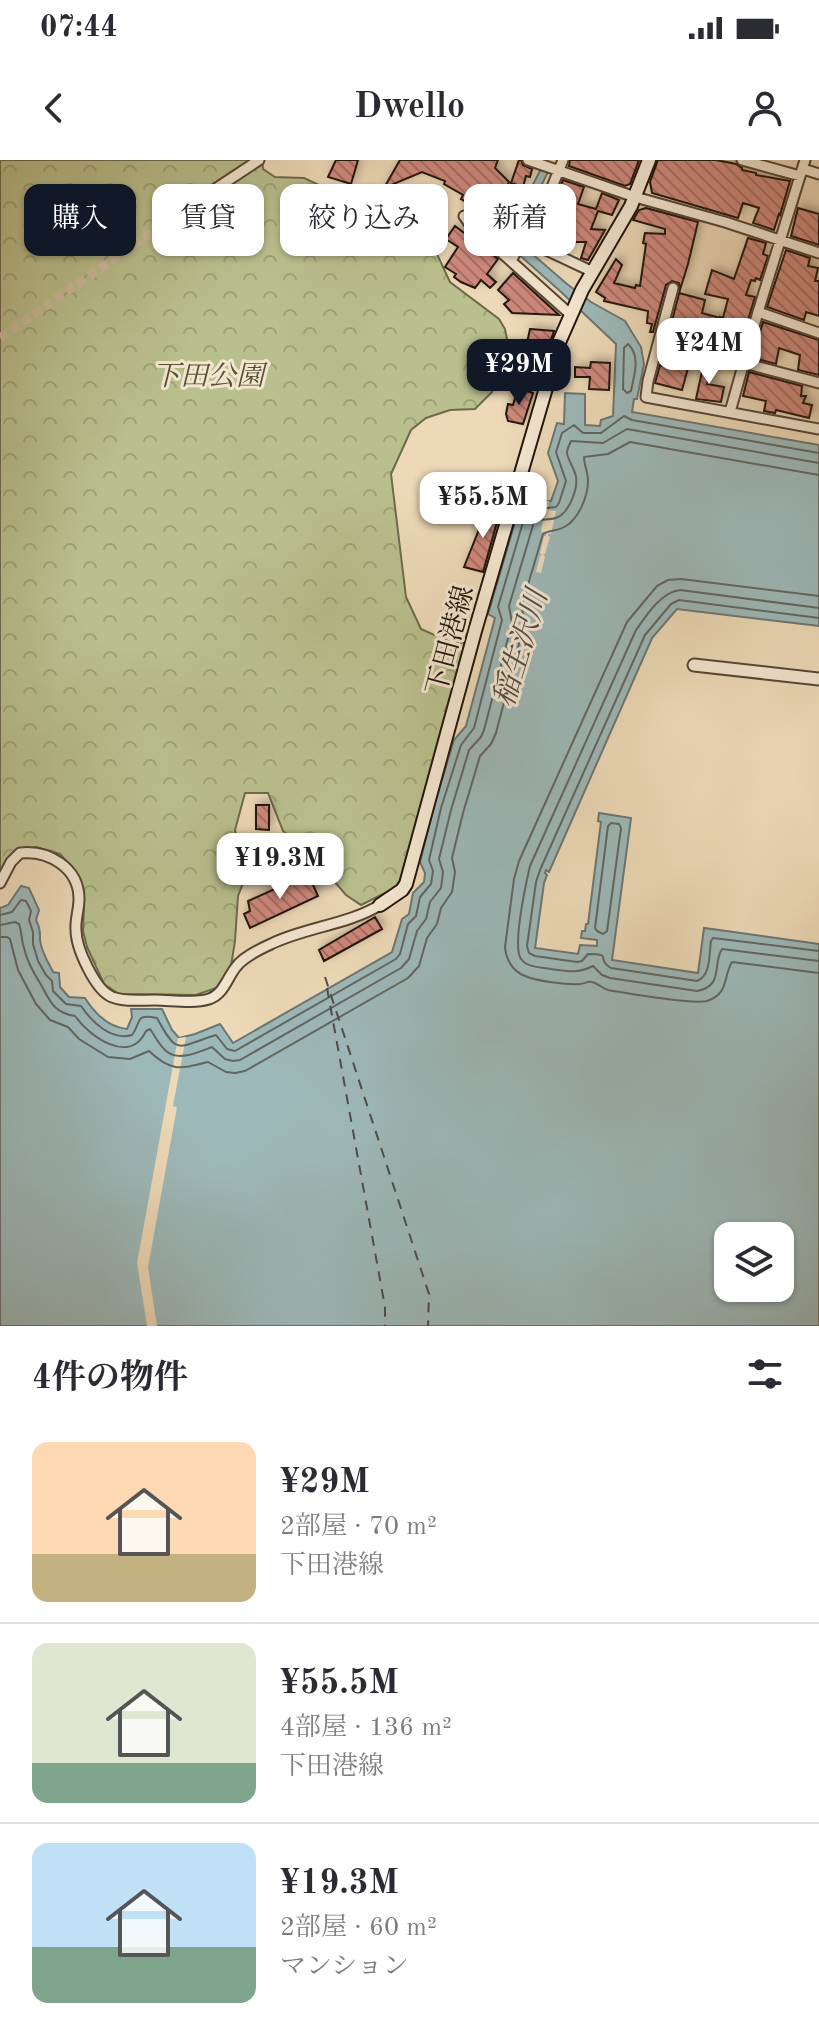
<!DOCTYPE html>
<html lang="ja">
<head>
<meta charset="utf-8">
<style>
  :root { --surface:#fff; --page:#f7f7f7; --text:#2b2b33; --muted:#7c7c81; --line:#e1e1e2; --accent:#111827 }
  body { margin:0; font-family:"Old Standard TT","Noto Serif JP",serif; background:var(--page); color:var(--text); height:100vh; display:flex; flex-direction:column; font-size:30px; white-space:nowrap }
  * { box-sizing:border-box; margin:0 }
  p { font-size:26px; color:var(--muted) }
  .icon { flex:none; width:44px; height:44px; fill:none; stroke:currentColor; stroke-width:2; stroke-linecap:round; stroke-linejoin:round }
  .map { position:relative; height:1166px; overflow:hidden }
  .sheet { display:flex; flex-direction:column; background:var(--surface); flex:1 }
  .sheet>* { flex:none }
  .banner { position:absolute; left:24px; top:24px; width:772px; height:72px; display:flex; gap:16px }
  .tools { position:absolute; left:714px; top:1062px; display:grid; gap:16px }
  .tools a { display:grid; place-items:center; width:80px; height:80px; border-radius:16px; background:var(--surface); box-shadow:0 2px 6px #0004; font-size:40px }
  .price { position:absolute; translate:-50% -68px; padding:0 18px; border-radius:16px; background:#fff; color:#222; font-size:26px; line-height:52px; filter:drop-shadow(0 2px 4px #0008) }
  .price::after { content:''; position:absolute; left:50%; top:48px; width:24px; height:18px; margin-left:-12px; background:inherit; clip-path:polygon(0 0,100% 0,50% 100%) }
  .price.selected { background:var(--accent); color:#fff }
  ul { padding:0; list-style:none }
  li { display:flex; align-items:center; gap:24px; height:200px; padding:0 32px }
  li+li { border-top:2px solid var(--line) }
  li span { display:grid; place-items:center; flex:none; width:224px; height:160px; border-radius:16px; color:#555 }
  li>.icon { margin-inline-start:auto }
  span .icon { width:96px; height:96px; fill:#fffc; stroke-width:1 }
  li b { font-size:34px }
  h2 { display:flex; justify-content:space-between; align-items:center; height:96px; padding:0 32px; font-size:34px }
  .tag { padding:0 28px; border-radius:16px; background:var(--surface); box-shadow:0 2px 6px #0004; font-size:28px; line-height:72px }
  .tag.selected { background:var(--accent); color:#fff }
  .status { display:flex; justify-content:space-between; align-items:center; height:56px; padding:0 40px; background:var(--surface); direction:ltr }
  .status svg { height:22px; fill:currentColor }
  header { display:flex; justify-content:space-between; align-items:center; height:104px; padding:0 32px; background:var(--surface); font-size:36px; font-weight:700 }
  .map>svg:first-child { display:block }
  .forest { fill:url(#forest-crowns); stroke:#6e6a4c; stroke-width:2 }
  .water { fill:#9db8b8; stroke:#6c7673; stroke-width:2; fill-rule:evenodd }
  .pier { fill:#edd9b7 }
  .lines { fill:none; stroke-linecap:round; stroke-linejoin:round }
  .shore { stroke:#606662; stroke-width:2 }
  .ferry { stroke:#4e4d48; stroke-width:2; stroke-dasharray:10 8; stroke-linecap:butt }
  .building { fill:url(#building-back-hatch); stroke:#23140b; stroke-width:2; filter:url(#shadow) }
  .minor-tunnel { stroke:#cfbb9d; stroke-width:9; stroke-dasharray:9 4.5; stroke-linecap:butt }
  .minor-casing { stroke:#564536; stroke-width:13 }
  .tertiary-casing { stroke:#564536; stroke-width:15 }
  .secondary-casing { stroke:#23140b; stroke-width:16 }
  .minor { stroke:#f3e6d0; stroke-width:9 }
  .tertiary { stroke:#f3e6d0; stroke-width:11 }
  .secondary { stroke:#f3e6d0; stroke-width:12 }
  .labels { text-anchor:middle; stroke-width:6; stroke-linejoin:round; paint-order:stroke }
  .park-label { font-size:28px; font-style:italic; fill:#585038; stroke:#f3e6d0 }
  .street-label { font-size:28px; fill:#23140b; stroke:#f3e6d0 }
  .water-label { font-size:30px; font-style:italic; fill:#4e4d48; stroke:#f3e6d0 }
</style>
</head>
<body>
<div class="status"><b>07:44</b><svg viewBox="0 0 49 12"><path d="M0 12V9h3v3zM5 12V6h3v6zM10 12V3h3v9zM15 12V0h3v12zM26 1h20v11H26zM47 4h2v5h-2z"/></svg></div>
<header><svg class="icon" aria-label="back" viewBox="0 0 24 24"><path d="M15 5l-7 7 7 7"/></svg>Dwello<svg class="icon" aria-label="person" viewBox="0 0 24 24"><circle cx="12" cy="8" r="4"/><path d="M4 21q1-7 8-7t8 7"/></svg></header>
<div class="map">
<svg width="819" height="1166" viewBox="0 0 819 1166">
  <defs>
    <pattern id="forest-crowns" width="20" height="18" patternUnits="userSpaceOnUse" patternTransform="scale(2)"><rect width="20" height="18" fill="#b9bf8d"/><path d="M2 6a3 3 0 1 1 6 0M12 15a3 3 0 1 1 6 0" fill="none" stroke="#9fa378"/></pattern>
    <pattern id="building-back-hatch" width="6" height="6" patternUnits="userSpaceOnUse" patternTransform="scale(2)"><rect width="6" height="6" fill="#cd887c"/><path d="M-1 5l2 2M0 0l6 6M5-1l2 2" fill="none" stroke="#a66e64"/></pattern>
    <filter id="shadow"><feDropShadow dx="3.5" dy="-3.5" stdDeviation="4" flood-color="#0004"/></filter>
  </defs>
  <rect width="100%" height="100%" fill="#edd9b7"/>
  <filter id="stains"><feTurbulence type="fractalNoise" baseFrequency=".0025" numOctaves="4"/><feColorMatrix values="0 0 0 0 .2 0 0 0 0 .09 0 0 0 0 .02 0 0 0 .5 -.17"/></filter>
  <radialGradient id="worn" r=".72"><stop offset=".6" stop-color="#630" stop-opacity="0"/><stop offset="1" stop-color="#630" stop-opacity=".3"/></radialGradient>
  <path class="forest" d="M0,0H262L263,9L275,17L304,18L338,34L378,39L416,49L450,122L499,159L505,169L507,179L501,209L492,232L475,249L450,250L426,258L411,270L391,314L406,437L421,469L450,482L468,483L401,725L361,745L346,735L309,692L283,671L268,633H245L235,670L245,718L238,736L235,781L231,806L216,828L196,835L119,834L104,824L87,787L83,771L84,746L82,724L71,706L60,694L36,687L19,690L0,715Z"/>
  <path class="water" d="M541,9L548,12L515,79L567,124L591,142L625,161L641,187L644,204L637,239H634L632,252L819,285V466L677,449L652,478L549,712L546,710L545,713L547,715L544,723L535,788L578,794L580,785L597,786V780L581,778L582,771H585L586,764H588L601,662L598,661L599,653L631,658L612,800L698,813L704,768L819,784V1166H0V748L8,745L21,726L29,728L39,750L36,760C40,768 40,771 40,780C41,791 48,802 53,812L59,813L60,827L69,837L85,838C95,854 108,867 127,869L132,857L131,849H162L172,870L179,878L195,874L220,864L233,883L392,792L402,759L409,754L413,733L424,722L425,713L420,702L434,646L454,580L466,566L495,458L488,454L521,342L551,341L558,321L548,293L557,263L564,264L565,233L585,234V265L600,266L601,260L613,256L616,184L560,131L506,83L504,79ZM728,1076H780V1128H728Z"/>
  <path class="pier" d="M546,341H549L548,350L556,351L551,374H548V376L550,377L545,394H543L545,397L541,413L536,412L540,396L542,395L540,393L544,376H546V373L541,372Z
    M186,877L173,946L177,947L148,1107L157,1166H147L137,1103L178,878Z"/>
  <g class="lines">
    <path class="shore" d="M628,184C641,196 634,215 631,231L627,233L623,229L624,188Z
      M819,436L681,419L668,420L657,426L627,462L519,701L514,719L505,787C506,799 512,811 525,816C536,821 567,825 580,824C584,824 588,821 592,822C597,823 602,828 608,830C626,833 693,845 707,841C729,834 723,817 732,802L819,813
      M819,448L680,430C661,432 646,456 636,470L530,706C526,723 512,787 521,799C528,808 541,807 551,809C568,811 577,814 593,806L602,815L610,818L697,831C724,826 712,805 722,789L819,801
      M819,458L679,440L671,444L645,475L540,710L536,722L527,786L529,793L535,796L577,802L582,801L588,794C614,794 595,799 611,808L697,821C711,816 709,794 711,781L713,778L819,791
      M611,663L619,664L621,668L607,771L603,774L597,771L595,768L608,666Z
      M0,755L12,752L21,740L26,741L31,751L29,760L33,772V784L38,801L46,815L52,821L53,831L66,844L81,846C92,862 111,881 132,875C142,862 134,853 157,858C178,897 177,887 216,875L227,889L235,891L396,799L400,794L408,764L416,756L420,737L431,724L433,711L429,700L441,648L461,585L474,568L502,460L498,447L526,352L529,350L556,347L559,343L566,321L556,292L562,273L574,265L583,273H601L624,256L632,260L819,293
      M0,765L15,762L19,764C22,772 21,779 24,788C27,801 33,812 40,823C50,840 52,852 75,856C89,876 130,906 146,871L150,869C155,876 159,885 166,891C179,902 198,892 212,887L225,899L233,901L240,900L401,808L409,799L417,771L426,759L430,742L441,728L443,712L439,699L451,650L469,590L481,577L484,570L512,463L509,446L534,362C541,358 550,361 558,357C569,352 578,329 576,317C575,309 568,301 567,293C567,290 570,283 571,281L603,283L627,269L819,303
      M0,777H7L10,779L18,810L36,844L50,860L68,867L79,879L108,897L130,899L149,891C171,912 180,909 208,902L226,912L235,913L245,911L408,818L419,806L427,778L437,764L441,748L452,732L455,712L452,698L463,653L480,596L491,584L496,573L524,465L522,445L543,374C550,370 559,371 566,366C579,358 588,336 588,321C588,312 584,305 584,297L608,294L630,282L819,315"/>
    <path class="ferry" d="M325,817L429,1134L428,1166
      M327,828L385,1147V1166"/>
  </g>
  <path class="building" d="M336,0H358L351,24L328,17Z
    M400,0H498L495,8L509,22L499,43L514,51L508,62L504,60L497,74L479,63L470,52L473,46L461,39L463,35L444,24L445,21L422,12L384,28Z
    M519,0H521L523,5L532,9L530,17L526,16L523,27L511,23Z
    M570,0H639L630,24L625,26L569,6Z
    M658,0H716L736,4L742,8V10L756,13V15L790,21L780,55L779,54L774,70L753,63L759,48L743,43L738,58L652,33L650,22Z
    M563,20L584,27L578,44L596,49L602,33L619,40L612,55L598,51L591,69L605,70L588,100L581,98L586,82H564L560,88L538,78Z
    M646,48L698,62L688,104L679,133L705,140L702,153L720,158V157L723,158L728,139L705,134L712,110L734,119L748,78L766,83L763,94L768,96L760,120L756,118L755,121L751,120L746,135L755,137L744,173L723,168L722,170L700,164L682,230L655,223L660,205L667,207L670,190L665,188L680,130L679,123L672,121L666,125L653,172H650L652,164L647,163L648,151L604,141L605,138L596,132L616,99L622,105L614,123L635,128L636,125L640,126L646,84L643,83L645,73L665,74V69L633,60L639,50Z
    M798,48L819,54V85L791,76Z
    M455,66L476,82L474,84L490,95L491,93L498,99L487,114L496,122L490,128L481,120L475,128L461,122L454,117L456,114L445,107L458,87L446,79Z
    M786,90L810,98L808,106L818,108L815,121H819V156L806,152L804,160L767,147Z
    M513,113L559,155L512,153L504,144L509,140L498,130Z
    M763,162L819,180V215L798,210L800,195L779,188L776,204L753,198Z
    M530,169L554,171L548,188L527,183Z
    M705,198L713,201L707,224L724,227L721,242L696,239Z
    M591,202L610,203L609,230L589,229L590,217H575V207L590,208Z
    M749,212L802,226L801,236H806L803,243L812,245L809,258L776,250L775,253L764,251L766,241L743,236Z
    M518,228L533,233L523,264L508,261L506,254L508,244L513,245Z
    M485,346L501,348L483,412L464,407L478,372Z
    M256,645H269V670L256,669Z
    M308,714L318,736L250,768L244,754L250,751L248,741Z
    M375,757L382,769L324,801L319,790Z"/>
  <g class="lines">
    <path class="minor-tunnel" d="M0,178L182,51"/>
    <defs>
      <path id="minor" d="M528,0L635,37L725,62L819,93
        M742,0L800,16
        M803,9L819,14
        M182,51L259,0
        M464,56C472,69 480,76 493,85L570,154
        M525,80L593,112
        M511,101L518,88L534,71L563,0
        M673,128L648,221L646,237L819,269
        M758,152L819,173
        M744,203L819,223
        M730,252L758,152L805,0
        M0,723L11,702L20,693C49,690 79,708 79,739C79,750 75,760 76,770C76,788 95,830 112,837C125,842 141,840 155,840C171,840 193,844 209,839C224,834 227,818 236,807C243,797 260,789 271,784C306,767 347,765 380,745"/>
      <path id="tertiary" d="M694,505L819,519"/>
      <path id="secondary" d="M380,745L402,730L406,724L475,471L560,180L582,130L631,46L649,0"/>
    </defs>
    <use href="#minor" class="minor-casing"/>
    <use href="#tertiary" class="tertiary-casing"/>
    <use href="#secondary" class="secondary-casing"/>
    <use href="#minor" class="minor"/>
    <use href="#tertiary" class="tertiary"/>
    <use href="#secondary" class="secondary"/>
  </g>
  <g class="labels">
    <g class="park-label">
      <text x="208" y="225">下田公園</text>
    </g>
    <g class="street-label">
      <text transform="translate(449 480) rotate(-75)" y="10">下田港線</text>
    </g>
    <g class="water-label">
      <text transform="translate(520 488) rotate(-73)" y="10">稲生沢川</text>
    </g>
  </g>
  <rect width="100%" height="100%" filter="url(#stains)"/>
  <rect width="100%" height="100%" fill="url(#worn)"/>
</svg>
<div class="tools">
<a><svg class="icon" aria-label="layers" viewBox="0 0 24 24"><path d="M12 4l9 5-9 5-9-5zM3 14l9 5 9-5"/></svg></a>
</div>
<b class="price" style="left:709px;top:226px">¥24M</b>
<b class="price selected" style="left:519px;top:247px">¥29M</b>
<b class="price" style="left:483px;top:380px">¥55.5M</b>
<b class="price" style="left:280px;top:741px">¥19.3M</b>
<div class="banner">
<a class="tag selected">購入</a>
<a class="tag">賃貸</a>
<a class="tag">絞り込み</a>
<a class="tag">新着</a>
</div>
</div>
<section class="sheet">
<h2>4件の物件<svg class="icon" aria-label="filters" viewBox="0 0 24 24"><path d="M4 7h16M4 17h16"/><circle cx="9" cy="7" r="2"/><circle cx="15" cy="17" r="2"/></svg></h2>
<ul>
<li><span style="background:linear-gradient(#ffd9b3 70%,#c2b280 0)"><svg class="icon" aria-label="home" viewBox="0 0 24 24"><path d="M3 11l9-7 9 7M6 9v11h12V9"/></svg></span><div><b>¥29M</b><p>2部屋 · 70 m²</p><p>下田港線</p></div></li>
<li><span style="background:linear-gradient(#dfe7d0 75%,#7fa58c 0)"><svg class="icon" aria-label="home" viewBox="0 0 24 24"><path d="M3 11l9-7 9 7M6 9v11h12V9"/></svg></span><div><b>¥55.5M</b><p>4部屋 · 136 m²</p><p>下田港線</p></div></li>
<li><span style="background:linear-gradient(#bfe0f5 65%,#7fa58c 0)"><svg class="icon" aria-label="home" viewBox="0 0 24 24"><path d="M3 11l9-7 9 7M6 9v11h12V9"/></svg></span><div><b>¥19.3M</b><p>2部屋 · 60 m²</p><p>マンション</p></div></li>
</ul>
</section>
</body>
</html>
